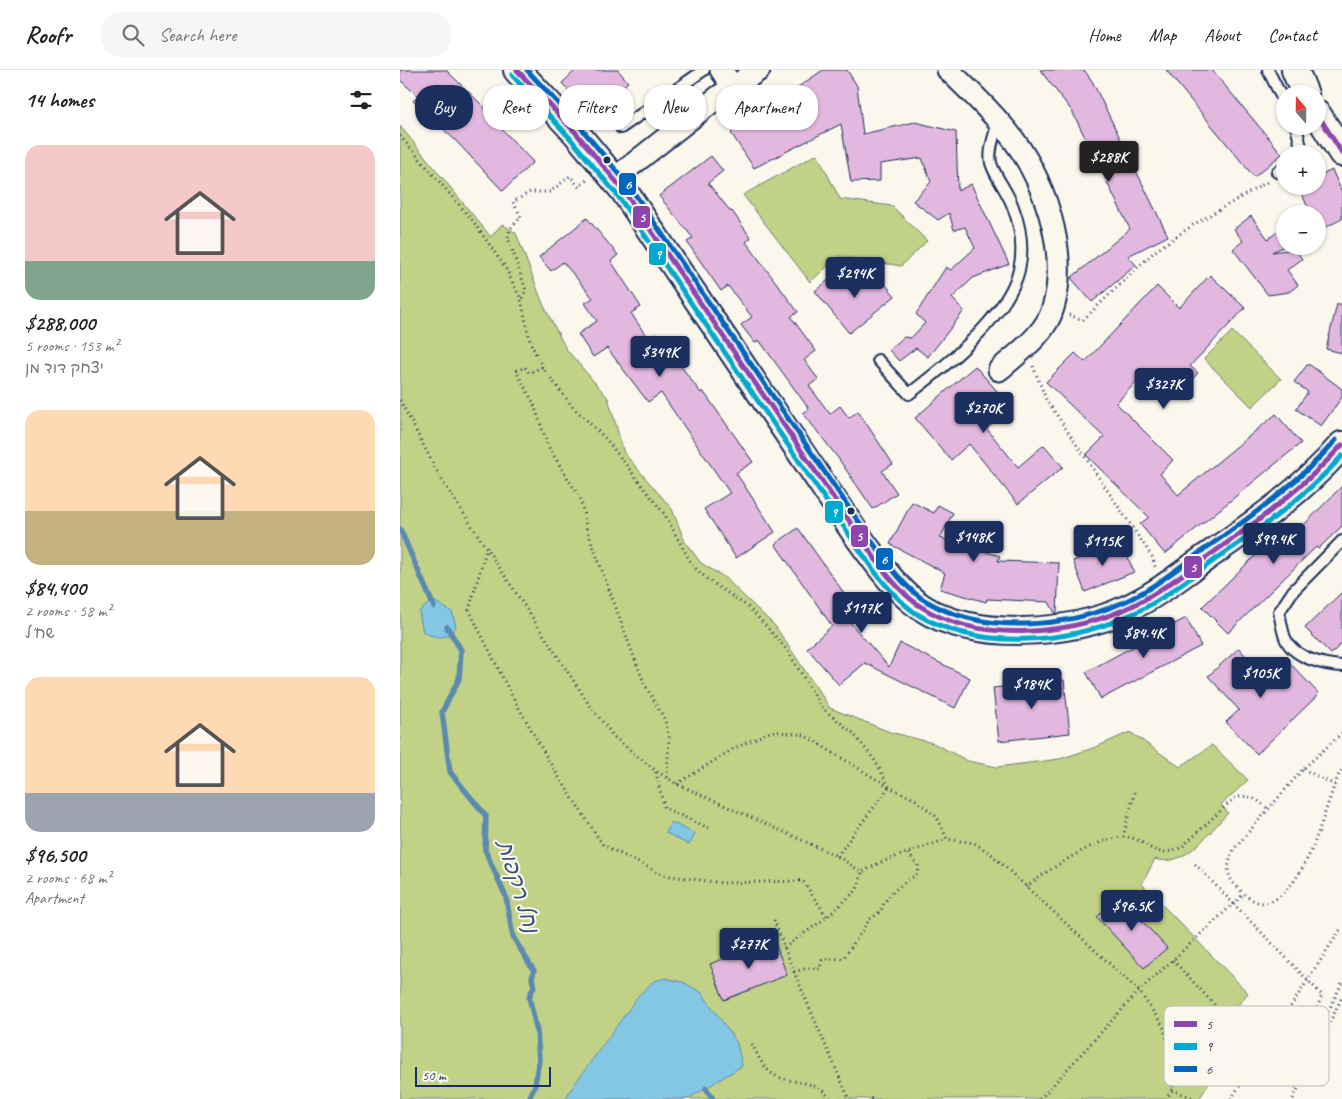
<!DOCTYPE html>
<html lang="en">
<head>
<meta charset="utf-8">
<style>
  :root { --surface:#fff; --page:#f6f6f6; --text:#222; --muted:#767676; --line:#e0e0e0; --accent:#1b2f5e }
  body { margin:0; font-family:Caveat,"Playpen Sans Hebrew",sans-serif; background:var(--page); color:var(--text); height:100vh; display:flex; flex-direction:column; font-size:19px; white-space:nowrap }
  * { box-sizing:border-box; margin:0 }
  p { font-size:16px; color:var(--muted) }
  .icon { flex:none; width:28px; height:28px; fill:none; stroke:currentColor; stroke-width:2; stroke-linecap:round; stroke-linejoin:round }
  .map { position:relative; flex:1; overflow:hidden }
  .drawer { display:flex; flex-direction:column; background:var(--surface); width:400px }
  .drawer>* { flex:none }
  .banner { position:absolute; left:15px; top:15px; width:475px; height:45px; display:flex; gap:10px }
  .needle { width:32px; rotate:340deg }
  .buttons { position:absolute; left:876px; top:15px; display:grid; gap:10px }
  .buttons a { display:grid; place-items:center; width:50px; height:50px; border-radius:50%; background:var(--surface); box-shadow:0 1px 4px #0004; font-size:25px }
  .scale { position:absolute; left:15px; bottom:12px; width:136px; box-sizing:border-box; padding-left:5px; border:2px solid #1b2f5e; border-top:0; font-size:14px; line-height:18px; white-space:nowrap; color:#1b2f5e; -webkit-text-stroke:4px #fbf7ec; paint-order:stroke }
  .price { position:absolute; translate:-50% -42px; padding:0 11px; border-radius:5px; background:var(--accent); color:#fff; font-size:16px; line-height:32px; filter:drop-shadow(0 1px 2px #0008) }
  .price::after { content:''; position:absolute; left:50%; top:30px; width:15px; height:11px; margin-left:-8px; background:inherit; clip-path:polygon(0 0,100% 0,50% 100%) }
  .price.selected { background:#222; color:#fff }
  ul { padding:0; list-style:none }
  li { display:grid; align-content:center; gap:10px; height:265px; padding:0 25px }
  li span { display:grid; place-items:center; height:155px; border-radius:15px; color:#555 }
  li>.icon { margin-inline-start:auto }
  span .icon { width:90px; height:90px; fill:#fffc; stroke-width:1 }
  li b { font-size:21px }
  h2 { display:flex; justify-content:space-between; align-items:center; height:60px; padding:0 25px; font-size:21px }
  .chip { padding:0 18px; border-radius:20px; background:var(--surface); box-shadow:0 1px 4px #0004; font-size:18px; line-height:45px }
  .chip.selected { background:var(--accent); color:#fff }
  header { display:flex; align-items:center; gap:30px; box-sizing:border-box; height:70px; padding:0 25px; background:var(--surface); border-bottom:1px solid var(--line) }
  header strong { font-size:24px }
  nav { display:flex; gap:28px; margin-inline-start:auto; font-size:18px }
  .search { width:350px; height:45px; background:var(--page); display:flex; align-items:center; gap:12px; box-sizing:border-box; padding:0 18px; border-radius:20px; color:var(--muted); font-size:19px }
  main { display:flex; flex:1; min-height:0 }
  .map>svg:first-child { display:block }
  .green { fill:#c1d286; stroke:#6e8072 }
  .water { fill:#84c7e5; stroke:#5a8aaf }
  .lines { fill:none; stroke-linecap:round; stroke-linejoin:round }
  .stream { stroke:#5a8aaf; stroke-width:5.5 }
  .building { fill:#e3b8de; stroke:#1b2f5e }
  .service-casing { stroke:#1b2f5e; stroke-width:14 }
  .minor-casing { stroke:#1b2f5e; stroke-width:25 }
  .tertiary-casing { stroke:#1b2f5e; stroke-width:30 }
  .path { stroke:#1b2f5e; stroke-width:3; stroke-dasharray:1 4; stroke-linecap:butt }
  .service { stroke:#fbf7ec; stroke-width:10 }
  .minor { stroke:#fbf7ec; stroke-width:21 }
  .tertiary { stroke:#fbf7ec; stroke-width:26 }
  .bus-1-casing { stroke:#fbf7ec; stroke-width:9 }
  .bus-2-casing { stroke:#fbf7ec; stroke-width:9 }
  .bus-3-casing { stroke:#fbf7ec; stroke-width:9 }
  .bus-1 { stroke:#8e44ad; stroke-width:5 }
  .bus-2 { stroke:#00a9ce; stroke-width:5 }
  .bus-3 { stroke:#0065bd; stroke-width:5 }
  .bus-dot { fill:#1b2f5e; stroke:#fbf7ec; stroke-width:2 }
  .labels { text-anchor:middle; stroke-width:4; stroke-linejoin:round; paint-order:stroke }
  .water-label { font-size:22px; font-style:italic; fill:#355580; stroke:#fbf7ec }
  .key { fill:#fbf7ec; stroke:#b8bbc1; stroke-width:1 }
  .key-label { font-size:14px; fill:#1b2f5e }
  .line-badge { stroke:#fbf7ec; stroke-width:2 }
  .badge-label { font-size:14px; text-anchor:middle; font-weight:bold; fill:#fff }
</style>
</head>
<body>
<header>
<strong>Roofr</strong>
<div class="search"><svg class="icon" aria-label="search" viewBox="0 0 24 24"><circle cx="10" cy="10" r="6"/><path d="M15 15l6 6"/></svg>Search here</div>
<nav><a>Home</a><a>Map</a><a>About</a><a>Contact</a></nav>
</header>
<main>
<section class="drawer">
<h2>14 homes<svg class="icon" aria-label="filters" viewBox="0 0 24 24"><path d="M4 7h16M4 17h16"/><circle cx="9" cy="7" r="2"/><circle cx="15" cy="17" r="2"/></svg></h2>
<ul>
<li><span style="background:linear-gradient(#f6c9c9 75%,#7fa58c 0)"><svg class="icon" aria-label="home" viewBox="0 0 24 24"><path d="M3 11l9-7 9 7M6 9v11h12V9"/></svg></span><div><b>$288,000</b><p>5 rooms · 153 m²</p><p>יצחק דוד מן</p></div></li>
<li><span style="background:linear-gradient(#ffd9b3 65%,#c2b280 0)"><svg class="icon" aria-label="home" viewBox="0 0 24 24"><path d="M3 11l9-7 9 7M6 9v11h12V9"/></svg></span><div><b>$84,400</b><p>2 rooms · 58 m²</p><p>שח&quot;ל</p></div></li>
<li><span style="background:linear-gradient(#ffd9b3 75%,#9aa5b1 0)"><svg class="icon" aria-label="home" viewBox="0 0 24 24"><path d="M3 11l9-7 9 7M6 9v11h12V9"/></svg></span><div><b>$96,500</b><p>2 rooms · 68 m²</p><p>Apartment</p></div></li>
</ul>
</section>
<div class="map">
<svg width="942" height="1029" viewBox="0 0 942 1029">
  <rect width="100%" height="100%" fill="#fbf7ec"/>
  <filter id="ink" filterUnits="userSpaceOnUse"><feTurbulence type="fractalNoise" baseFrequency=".02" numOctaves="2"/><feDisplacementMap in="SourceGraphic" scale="10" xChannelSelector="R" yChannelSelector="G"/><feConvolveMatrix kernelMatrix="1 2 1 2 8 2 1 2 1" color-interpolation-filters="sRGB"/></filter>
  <g filter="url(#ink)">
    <path class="green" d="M0,56L91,167L102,154L116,163L143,234L166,279L208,328L224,383L272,439L285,472L301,493L324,507L375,556L430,638L490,662L533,673L568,691L597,697L660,689L696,677L730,662L780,697L812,675L848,710L821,735L828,743C809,762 785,799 755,789L742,814L848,923L834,940L848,953L799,1029H0Z
      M417,84L440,129L492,136L527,171L501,196L439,186L410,212L343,125Z
      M832,261L881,309L852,337L804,289Z"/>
    <path class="water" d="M32,530L52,542L56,556C50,571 35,568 23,562L19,542Z
      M271,752L295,764L289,775L266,763Z
      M266,908L285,913L302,923L337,973L342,996L288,1029H166L169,1022L239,925L254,911Z"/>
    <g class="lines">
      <path class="stream" d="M0,459L34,537
        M47,557L61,580L59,609L42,642L50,702L86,746L85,780L106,827L113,867L134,901L132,908L134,916L129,927L137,961L139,990L135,1015L129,1029
        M306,1018L313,1029"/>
    </g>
    <path class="building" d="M0,0H46L86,39L85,41L133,92L103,121L56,71L13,31L18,26L0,10Z
      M176,0H218L228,12L190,45L162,13Z
      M423,0H447L457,16L463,64L515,52L556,62L558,121L571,114L609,194L573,208L552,228L564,241L528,287L516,278L499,291L489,280L504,267L511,268L525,253L516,244L546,197L551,200L575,178L565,157L554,160L549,143L538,150L513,131L531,112L522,88L480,94V111L451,112L441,54L354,98L331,63Z
      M640,0H684L692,11L768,166L728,186L736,195L692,232L671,208L730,159L672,41Z
      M766,0H812L882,84L854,107Z
      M311,86L323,101L308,113L331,142L332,141L351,168L346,172L398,242L391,247L416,281L404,290L418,309L409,316L430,344L440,336L449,348L458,341L493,394L482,401L497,423L473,439L438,388L403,343L409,339L359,270L355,273L341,255L352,247L328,216L321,221L287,172L293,168L259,126Z
      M932,100L942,122V149L918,161V144H911L898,116H918V107Z
      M851,146L868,169L885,156V176L872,182L895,179L902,189L887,200L898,215L889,222L868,225L833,179L843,171L834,159Z
      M187,148L218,185L211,191L241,237L231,243L248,269L256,263L301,323L303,321L353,392L336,403L375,462L336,488L304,439L330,423L261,323L248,332L207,278L193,287L178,264L197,251L185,233L193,228L163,192L151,201L139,187Z
      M473,199L495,226L449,263L415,221L436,204L449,220Z
      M810,205L845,238L790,296L798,303L768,335L740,308L716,333L773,390L760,404L778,425L876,344L901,373L765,484L740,454L749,447L686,385L704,367L646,312L675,283L685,292L757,216L779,238Z
      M937,234H942V283L926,279Z
      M907,295H910L942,319V327L921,356L896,339L908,322L894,312Z
      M575,296L611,337L587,359L618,397L644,375L663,397L618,434L569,374L551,390L515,348Z
      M942,416V456L918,479L916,477L828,563L802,537L883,459L891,468Z
      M512,432L534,443L538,435L553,443L540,468L600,486L598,491L659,493L657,543H655L649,532L587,529L586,532L540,519L545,503L490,474Z
      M398,458L446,526L434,534L489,597L500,573L570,608L555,638L465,593L439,615L407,578L432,556L375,474Z
      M721,471L734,502L685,522L673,491Z
      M942,522V573L931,584L905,558Z
      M786,548L801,576L701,629L686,602Z
      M839,578L868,612L889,592L919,624L857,684L826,652L839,640L808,606Z
      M664,610L670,663L599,671L593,618Z
      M719,826L767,878L744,898L697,847Z
      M374,870L387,905L324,930L310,894Z"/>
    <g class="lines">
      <defs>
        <path id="service" d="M868,0L885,34
          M896,56L901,77L898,84
          M221,58L304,0
          M877,102L885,97
          M478,290L509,324C546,296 608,246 619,200C624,178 621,158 613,137C608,122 595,107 591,93C588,80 595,64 598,52
          M942,471L893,521L879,542C881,550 882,562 886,570C895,588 924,595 942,596"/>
        <path id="minor" d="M321,0L333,17
          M548,0C568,19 588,38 606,60C643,104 670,181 653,238C646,264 618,283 599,300
          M214,109L318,27L359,0"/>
        <path id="tertiary" d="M117,0L176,63L224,121L456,464C475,489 494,519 521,537C573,572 672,565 726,539C755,526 780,506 805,488C853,455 904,420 942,375
          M895,0L905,24
          M918,45L942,83"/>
      </defs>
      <use href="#service" class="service-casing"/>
      <use href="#minor" class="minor-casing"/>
      <use href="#tertiary" class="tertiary-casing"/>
      <path class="path" d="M0,66L73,151L105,197L121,229L130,271L142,297L172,336L206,369L265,445L292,495L307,509L348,537L367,557L387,580L422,638L453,663L476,692L489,717
        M122,228L126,220L108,168L110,159L121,147L113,132L130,122H150L170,106L179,117L188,109
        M669,245L683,250L754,182L793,155L869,111
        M633,296L646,329L753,488L755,497
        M142,297L129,303L125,297L116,301L133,332L148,376L181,430L186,457L234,587L245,615L265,650L269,667L267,708
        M0,330L41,409L189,634L214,667L256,701L277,714L437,786L462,802L484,791L547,769
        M87,477L69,540L111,624L153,698L203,775L263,805L323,813L403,811L427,847
        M942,663L903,699L834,779C825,800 826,807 842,822C861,840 874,834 890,816C916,786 925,734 942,697
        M903,699L935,715
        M256,702L264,738L311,759
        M277,714L333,679L372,661L404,665L489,717L516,730L537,747L547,769L574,773L590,783L739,921L763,956L775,996L772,1020L766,1029
        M723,767L735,721
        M437,786L489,717
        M795,794L922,925L888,1014L899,1018
        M626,817C647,801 696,768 722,767C749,766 749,793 782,777L833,729C848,723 856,728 868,739
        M374,850L394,902L449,1029
        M384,878L427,847L457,820L462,802
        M773,890L823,944
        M394,902L407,898L420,899L422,890L444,888L469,850L481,841C485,825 504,812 518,804V795L507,782
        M352,974C358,986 365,1002 378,1007C400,1015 414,1009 431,1029
        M899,986L905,989L942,913
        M772,1020L796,1029
        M471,1029H472
        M640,1029L739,921L844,824
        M831,1029L942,857
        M893,1029L942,927"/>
      <use href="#service" class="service"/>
      <use href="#minor" class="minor"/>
      <use href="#tertiary" class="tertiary"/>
      <defs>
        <path id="bus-1" d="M117,0L176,63L224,121L478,493C490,509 503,525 520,536C579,575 676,565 736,534C764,520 788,500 814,482C860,450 904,417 942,375
          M918,45L942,83"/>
        <path id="bus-2" d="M112,5L170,68L218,126L472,498C485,515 499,532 517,544C578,581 667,574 730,545C763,531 790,507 819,487C863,457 906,426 942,386"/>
        <path id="bus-3" d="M127,0L181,58L230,117L484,489C496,504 509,521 526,531C584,565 665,558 724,532C755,518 781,495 809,476C855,444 899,412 936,370"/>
      </defs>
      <use href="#bus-1" class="bus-1-casing"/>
      <use href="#bus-2" class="bus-2-casing"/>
      <use href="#bus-3" class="bus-3-casing"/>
      <use href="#bus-1" class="bus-1"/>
      <use href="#bus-2" class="bus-2"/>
      <use href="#bus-3" class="bus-3"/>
    </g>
  </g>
  <g class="bus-dot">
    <circle cx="207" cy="90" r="4.5"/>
    <circle cx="451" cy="441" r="4.5"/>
  </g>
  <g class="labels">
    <g class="water-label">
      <text transform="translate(119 816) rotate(73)" y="8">נחל רקפות</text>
    </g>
  </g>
  <rect x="764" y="936" width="165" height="80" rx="8" class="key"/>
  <rect x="774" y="951" width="23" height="6" fill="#8e44ad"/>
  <rect x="774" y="973" width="23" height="7" fill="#00a9ce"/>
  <rect x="774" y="996" width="23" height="6" fill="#0065bd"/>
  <g class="key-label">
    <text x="806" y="959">5</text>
    <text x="806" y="981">9</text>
    <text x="806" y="1004">6</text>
  </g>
  <g class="line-badge">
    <rect x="218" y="102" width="19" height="24" rx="5" fill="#0065bd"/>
    <rect x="232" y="135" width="19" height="24" rx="5" fill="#8e44ad"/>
    <rect x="248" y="172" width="19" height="24" rx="5" fill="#00a9ce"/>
    <rect x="424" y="430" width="20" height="24" rx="5" fill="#00a9ce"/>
    <rect x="450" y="454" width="19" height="24" rx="5" fill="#8e44ad"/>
    <rect x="475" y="477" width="19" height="24" rx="5" fill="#0065bd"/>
    <rect x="783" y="485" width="20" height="24" rx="5" fill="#8e44ad"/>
  </g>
  <g class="badge-label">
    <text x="228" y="119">6</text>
    <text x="242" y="152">5</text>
    <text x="258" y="189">9</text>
    <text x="434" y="447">9</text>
    <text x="459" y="471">5</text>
    <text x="484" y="494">6</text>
    <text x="793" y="502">5</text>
  </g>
</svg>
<div class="buttons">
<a><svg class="needle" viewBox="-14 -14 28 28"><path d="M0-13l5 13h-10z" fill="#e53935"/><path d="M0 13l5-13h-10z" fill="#767676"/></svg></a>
<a>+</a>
<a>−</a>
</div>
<div class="scale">50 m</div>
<b class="price selected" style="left:709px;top:113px">$288K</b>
<b class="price" style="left:455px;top:229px">$294K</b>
<b class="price" style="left:260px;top:308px">$349K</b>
<b class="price" style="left:764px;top:340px">$327K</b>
<b class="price" style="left:584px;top:364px">$270K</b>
<b class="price" style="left:574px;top:493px">$148K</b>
<b class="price" style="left:874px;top:495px">$99.4K</b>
<b class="price" style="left:703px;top:497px">$115K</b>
<b class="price" style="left:462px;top:564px">$117K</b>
<b class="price" style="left:744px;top:589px">$84.4K</b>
<b class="price" style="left:861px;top:629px">$105K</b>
<b class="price" style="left:632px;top:640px">$184K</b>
<b class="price" style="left:732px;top:862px">$96.5K</b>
<b class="price" style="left:349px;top:900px">$277K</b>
<div class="banner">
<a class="chip selected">Buy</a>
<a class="chip">Rent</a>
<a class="chip">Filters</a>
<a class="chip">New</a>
<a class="chip">Apartment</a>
</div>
</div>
</main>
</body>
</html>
